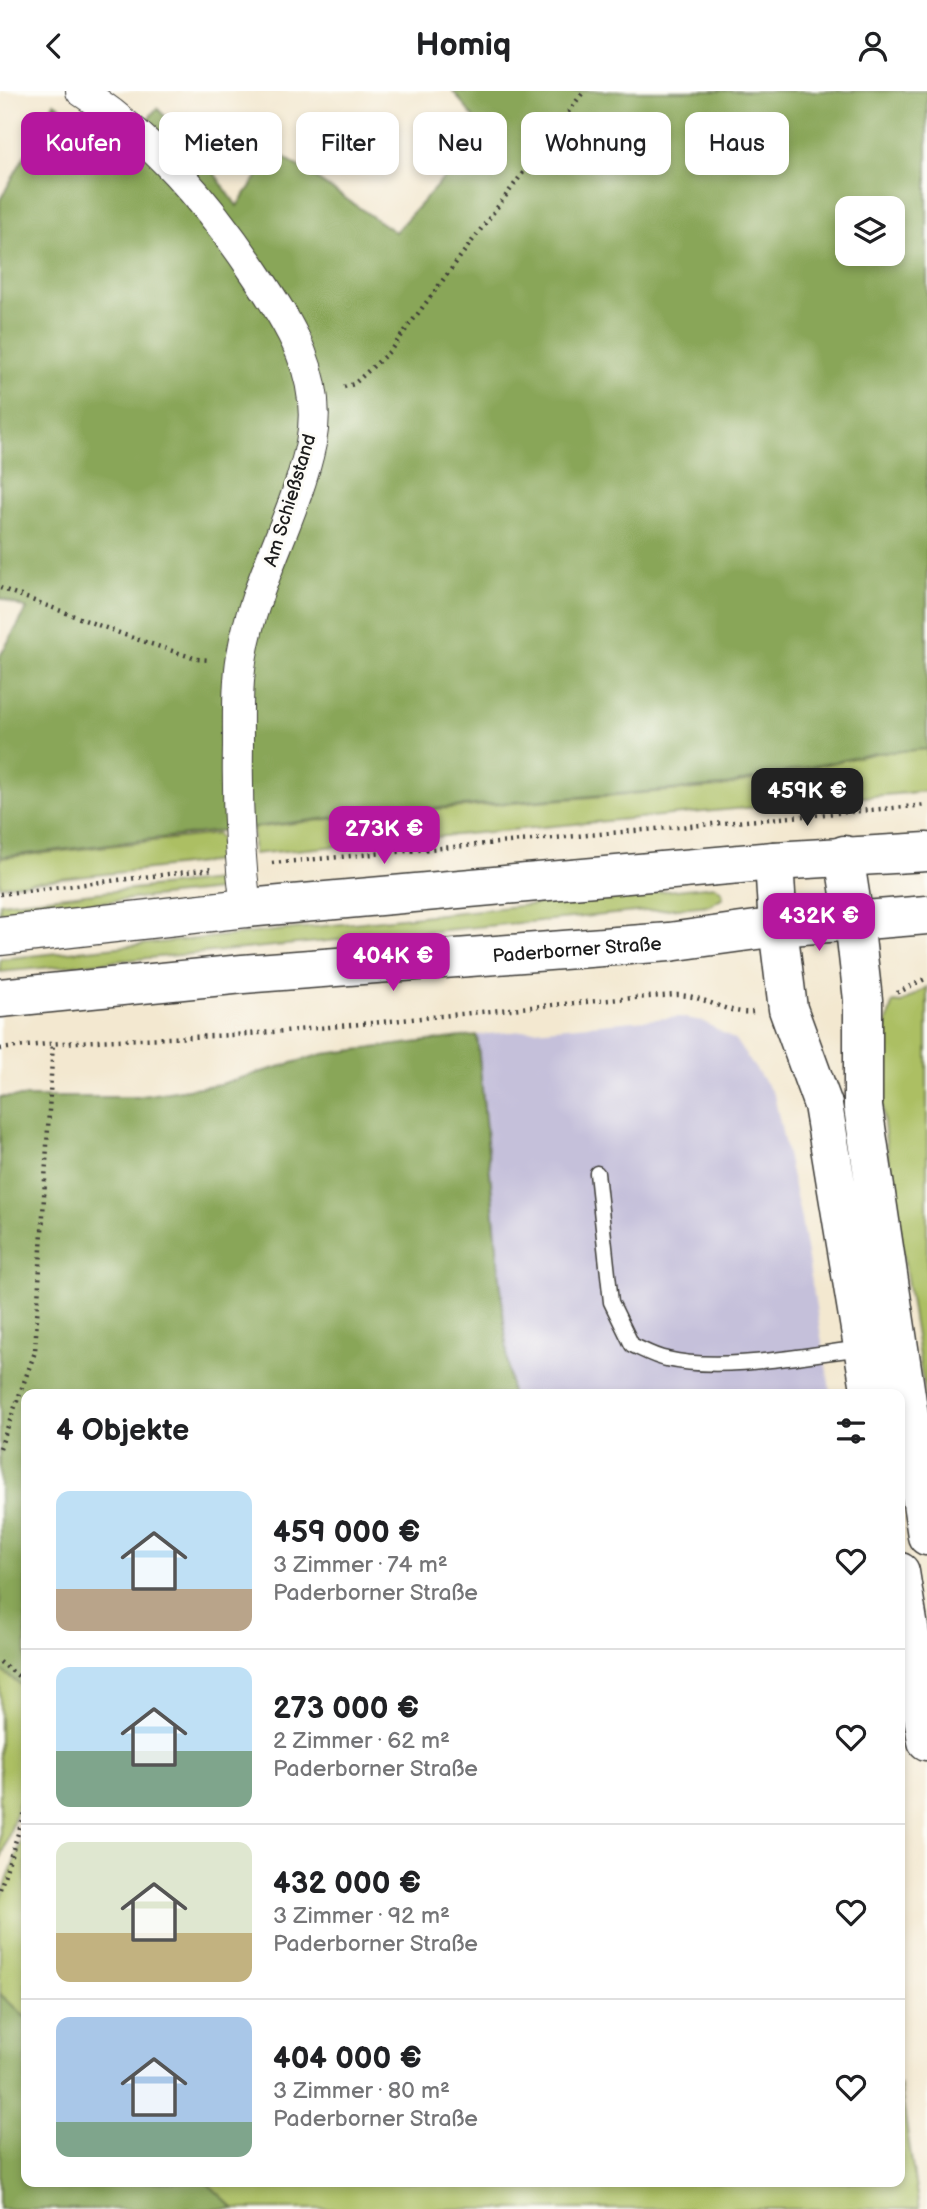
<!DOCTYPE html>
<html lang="de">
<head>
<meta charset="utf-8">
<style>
  :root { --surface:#fff; --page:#f6f6f6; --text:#202124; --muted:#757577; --line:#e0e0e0; --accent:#b5179e }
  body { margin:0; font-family:"Balsamiq Sans",sans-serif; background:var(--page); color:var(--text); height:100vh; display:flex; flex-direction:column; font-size:26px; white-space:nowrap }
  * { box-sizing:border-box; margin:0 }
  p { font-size:23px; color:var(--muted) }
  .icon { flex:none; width:38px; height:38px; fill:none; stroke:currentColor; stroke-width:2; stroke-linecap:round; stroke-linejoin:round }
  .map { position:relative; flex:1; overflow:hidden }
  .drawer { position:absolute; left:21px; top:1298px; width:884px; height:798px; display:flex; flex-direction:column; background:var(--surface); border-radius:14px; box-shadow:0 4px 10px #0003 }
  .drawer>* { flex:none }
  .top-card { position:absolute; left:21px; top:21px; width:886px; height:63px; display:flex; gap:14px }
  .fabs { position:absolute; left:835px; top:105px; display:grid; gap:14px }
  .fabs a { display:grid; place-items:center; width:70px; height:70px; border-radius:14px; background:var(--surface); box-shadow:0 4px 10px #0003; font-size:35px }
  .price { position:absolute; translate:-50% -60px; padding:0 16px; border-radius:14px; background:var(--accent); color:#fff; font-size:23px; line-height:46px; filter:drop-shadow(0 2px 4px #0008) }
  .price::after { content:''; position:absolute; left:50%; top:42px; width:21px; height:16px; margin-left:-10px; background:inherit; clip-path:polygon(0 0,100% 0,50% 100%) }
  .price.active { background:#222; color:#fff }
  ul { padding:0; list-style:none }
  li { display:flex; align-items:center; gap:21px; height:175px; padding:0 35px }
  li+li { border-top:2px solid var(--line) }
  li span { display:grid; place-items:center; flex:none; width:196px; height:140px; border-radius:14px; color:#555 }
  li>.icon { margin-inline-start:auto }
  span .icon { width:84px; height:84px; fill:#fffc; stroke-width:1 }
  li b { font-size:30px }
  h2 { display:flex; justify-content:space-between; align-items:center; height:84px; padding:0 35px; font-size:30px }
  .chip { padding:0 24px; border-radius:14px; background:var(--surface); box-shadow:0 4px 10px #0003; font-size:24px; line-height:63px }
  .chip.active { background:var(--accent); color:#fff }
  header { display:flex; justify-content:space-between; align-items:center; height:91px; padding:0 35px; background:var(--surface); font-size:32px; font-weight:800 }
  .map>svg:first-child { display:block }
  .industrial { fill:#c5c0da }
  .green { fill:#acbf63; stroke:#646e40; stroke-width:2 }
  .forest { fill:#89a659; stroke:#52613a; stroke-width:2; fill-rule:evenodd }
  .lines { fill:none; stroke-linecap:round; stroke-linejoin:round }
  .lane-casing { stroke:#3c3b37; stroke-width:17 }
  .street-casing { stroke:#3c3b37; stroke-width:32 }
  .secondary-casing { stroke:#3c3b37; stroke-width:41 }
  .highway-casing { stroke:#3c3b37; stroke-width:41 }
  .path { stroke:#3c3b37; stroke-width:4.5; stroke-dasharray:2 5; stroke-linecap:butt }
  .lane { stroke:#fff; stroke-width:14 }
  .street { stroke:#fff; stroke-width:30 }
  .secondary { stroke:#fff; stroke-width:38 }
  .highway { stroke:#fff; stroke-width:38 }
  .labels { text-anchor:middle; stroke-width:6; stroke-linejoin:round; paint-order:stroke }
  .street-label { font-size:19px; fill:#1c1c1c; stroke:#fdfcf7 }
</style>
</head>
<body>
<header><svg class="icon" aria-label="back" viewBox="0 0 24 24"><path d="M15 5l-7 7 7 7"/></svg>Homiq<svg class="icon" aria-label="person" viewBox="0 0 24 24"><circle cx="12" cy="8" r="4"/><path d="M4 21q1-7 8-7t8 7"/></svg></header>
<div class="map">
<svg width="927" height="2118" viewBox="0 0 927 2118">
  <rect width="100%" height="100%" fill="#fdfcf7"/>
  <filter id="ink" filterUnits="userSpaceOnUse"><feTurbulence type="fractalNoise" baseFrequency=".0143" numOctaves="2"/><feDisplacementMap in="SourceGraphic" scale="14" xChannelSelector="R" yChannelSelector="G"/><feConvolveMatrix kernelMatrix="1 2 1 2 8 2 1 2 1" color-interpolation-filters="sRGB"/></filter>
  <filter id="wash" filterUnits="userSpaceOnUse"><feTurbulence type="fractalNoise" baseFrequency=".00686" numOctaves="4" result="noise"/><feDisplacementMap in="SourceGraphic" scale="28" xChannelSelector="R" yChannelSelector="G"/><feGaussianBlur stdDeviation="1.57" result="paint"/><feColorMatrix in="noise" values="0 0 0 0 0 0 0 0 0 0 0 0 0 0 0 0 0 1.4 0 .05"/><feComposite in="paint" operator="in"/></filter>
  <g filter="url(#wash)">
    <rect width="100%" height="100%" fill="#f3e8d0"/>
    <path class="industrial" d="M679,926L702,930L735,949L774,1004L801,1128L831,1304H511L477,944Z"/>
    <path class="green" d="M927,658V700L253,763V737L374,723L722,696L876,662Z
      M217,743L226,754L219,770L0,795V767Z
      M217,789L218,799L0,822V812Z
      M715,795L722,800L723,806L710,814L0,881V868Z
      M927,896V1317C918,1261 910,1205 901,1149C890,1079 868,978 893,911L901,912Z
      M0,1578L26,1598V1690L0,1772Z
      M26,1738V1927L0,1903V1809Z
      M900,1993L919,2118H235L206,2091H900Z"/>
    <path class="forest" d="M453,0H927V658L876,662L721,695L372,722L0,766V565L27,518L0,507V109L54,12L123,58L157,17L201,63L237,115L275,60L395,141L485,42ZM847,117H892V163H847Z
      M477,944L511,1304H26V1598L0,1578V1006H136L220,993L323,963Z
      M0,1903L26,1927V2091H206L235,2118H0Z"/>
  </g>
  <g filter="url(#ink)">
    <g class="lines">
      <defs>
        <path id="lane" d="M597,1082L611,1211L632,1254C643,1259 655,1266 667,1268C722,1281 805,1264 862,1257"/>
        <path id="street" d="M81,0C153,48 207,110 255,182C290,234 324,286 311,352C296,425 254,491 242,564C237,593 238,624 238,654C237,709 239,762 246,817"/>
        <g id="secondary">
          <path d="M844,764L854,829"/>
          <path d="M774,770L778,836"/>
          <path d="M0,845L246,817L774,770L927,761"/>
          <path id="s1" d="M0,907L243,883L669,851L778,836L927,824"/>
        </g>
        <path id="highway" d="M854,829L863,909V1016L927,1445
          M778,836L788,918L823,1014L871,1304
          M900,1481L927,1650"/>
      </defs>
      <use href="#lane" class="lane-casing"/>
      <use href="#street" class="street-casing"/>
      <use href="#secondary" class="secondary-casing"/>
      <use href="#highway" class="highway-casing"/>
      <path class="path" d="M344,296L354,293L390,260L584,0
        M0,497L130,546L197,568L211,569
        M272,772L927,714
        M0,803L212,778
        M897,902L927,887
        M0,958C86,947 173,949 260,942C399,931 537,913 677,904C704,904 727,924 753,921
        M0,1357L35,1261L53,951
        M0,1571L26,1591
        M0,1798L26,1718"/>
      <use href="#lane" class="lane"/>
      <use href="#street" class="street"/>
      <use href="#secondary" class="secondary"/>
      <use href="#highway" class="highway"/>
    </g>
  </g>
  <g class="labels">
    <g class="street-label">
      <text transform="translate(289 409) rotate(-73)" y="7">Am Schießstand</text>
      <text dy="7" stroke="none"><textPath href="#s1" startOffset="579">Paderborner Straße</textPath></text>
    </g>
  </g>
</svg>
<div class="fabs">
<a><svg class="icon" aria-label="layers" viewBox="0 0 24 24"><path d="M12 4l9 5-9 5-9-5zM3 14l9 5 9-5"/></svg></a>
</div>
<b class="price active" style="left:807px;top:737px">459K €</b>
<b class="price" style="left:384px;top:775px">273K €</b>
<b class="price" style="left:819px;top:862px">432K €</b>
<b class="price" style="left:393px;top:902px">404K €</b>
<div class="top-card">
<a class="chip active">Kaufen</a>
<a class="chip">Mieten</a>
<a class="chip">Filter</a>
<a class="chip">Neu</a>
<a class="chip">Wohnung</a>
<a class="chip">Haus</a>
</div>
<section class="drawer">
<h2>4 Objekte<svg class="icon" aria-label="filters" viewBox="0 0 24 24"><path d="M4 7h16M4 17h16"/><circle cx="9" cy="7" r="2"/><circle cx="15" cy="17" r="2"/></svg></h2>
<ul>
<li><span style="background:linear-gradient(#bfe0f5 70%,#b9a48a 0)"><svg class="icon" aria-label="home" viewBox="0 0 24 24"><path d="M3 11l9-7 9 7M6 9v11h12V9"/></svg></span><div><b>459 000 €</b><p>3 Zimmer · 74 m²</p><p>Paderborner Straße</p></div><svg class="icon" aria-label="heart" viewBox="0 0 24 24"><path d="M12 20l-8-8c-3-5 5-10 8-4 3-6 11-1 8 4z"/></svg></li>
<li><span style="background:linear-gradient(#bfe0f5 60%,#7fa58c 0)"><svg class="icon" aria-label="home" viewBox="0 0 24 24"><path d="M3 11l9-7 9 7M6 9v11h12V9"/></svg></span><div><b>273 000 €</b><p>2 Zimmer · 62 m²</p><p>Paderborner Straße</p></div><svg class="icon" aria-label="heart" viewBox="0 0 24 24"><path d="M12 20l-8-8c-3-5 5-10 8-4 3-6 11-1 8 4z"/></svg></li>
<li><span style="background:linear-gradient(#dfe7d0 65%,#c2b280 0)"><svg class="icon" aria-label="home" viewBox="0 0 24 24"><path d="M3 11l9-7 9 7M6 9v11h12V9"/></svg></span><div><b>432 000 €</b><p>3 Zimmer · 92 m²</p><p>Paderborner Straße</p></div><svg class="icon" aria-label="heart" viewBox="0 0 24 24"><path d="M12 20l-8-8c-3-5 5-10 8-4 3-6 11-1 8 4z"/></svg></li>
<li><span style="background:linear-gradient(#a9c7e8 75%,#7fa58c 0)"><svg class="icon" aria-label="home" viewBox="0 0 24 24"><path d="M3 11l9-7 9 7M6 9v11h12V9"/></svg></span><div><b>404 000 €</b><p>3 Zimmer · 80 m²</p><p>Paderborner Straße</p></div><svg class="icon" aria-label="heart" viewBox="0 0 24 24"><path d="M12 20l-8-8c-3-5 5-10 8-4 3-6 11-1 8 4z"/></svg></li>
</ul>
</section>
</div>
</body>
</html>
